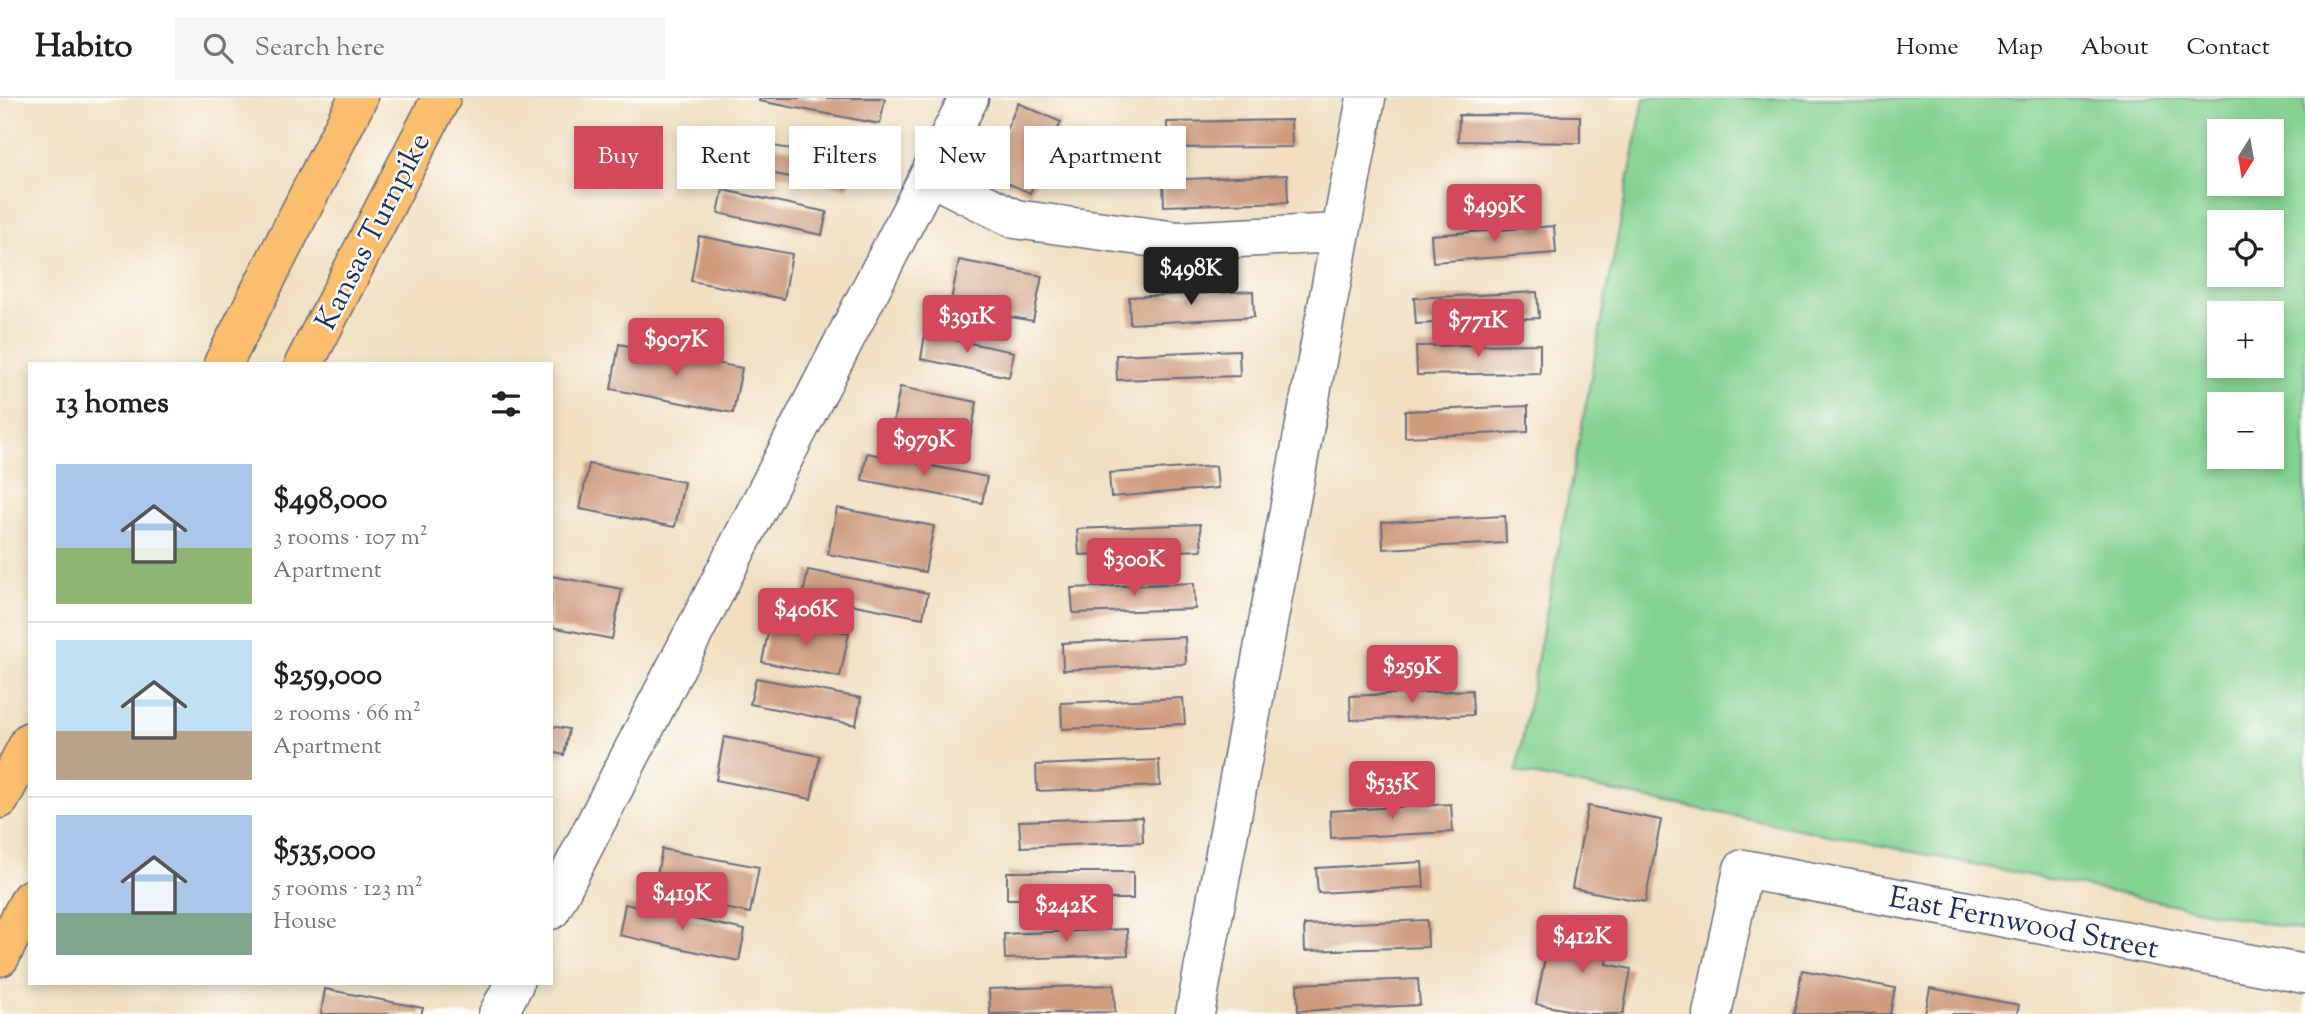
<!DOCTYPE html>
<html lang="en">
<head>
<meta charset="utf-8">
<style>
  :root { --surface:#fff; --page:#f6f6f6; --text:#202124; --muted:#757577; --line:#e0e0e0; --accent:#d1495b }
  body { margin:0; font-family:"Sorts Mill Goudy",serif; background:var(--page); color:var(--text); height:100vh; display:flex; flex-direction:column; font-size:26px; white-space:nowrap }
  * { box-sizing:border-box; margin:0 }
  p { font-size:23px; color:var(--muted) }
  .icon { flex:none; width:38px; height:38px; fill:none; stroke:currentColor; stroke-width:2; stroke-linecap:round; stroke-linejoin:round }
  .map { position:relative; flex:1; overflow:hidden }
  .details { position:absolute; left:28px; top:264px; width:525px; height:623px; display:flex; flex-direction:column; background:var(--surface); border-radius:0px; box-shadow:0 4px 10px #0003 }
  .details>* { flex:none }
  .hud { position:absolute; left:574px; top:28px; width:665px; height:63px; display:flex; gap:14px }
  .needle { width:46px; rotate:191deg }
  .buttons { position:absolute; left:2207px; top:21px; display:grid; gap:14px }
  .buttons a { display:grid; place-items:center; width:77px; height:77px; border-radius:0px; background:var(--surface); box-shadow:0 4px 10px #0003; font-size:35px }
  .price { position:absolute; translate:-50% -60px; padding:0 16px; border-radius:7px; background:var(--accent); color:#fff; font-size:23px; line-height:46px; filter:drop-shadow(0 2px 4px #0008) }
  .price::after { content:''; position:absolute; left:50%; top:42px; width:21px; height:16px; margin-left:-10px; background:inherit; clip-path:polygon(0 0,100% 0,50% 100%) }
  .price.active { background:#222; color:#fff }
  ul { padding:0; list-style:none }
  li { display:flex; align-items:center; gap:21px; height:175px; padding:0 28px }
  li+li { border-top:2px solid var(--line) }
  li span { display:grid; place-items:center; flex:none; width:196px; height:140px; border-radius:0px; color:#555 }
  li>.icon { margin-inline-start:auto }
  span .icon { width:84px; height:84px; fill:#fffc; stroke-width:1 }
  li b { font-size:30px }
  h2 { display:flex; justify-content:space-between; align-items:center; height:84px; padding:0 28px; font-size:30px }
  .chip { padding:0 24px; border-radius:0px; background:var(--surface); box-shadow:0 4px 10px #0003; font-size:24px; line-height:63px }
  .chip.active { background:var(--accent); color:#fff }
  header { display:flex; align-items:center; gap:42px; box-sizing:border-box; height:98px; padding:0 35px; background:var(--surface); border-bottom:2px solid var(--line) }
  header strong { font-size:33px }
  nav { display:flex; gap:38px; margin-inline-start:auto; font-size:24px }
  .search { width:490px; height:63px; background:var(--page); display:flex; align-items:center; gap:18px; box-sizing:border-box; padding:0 24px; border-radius:0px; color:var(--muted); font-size:26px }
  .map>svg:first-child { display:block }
  .green { fill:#85d391; stroke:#508178; stroke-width:2; fill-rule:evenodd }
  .building { fill:#ce9b7d }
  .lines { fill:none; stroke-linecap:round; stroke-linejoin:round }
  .minor-casing { stroke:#666d80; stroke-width:41 }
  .highway-casing { stroke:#666d80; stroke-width:41 }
  .minor { stroke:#fff; stroke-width:38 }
  .highway { stroke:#fabe6d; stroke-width:38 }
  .labels { text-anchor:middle; stroke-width:5; stroke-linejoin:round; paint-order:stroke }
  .street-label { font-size:30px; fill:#1b2f5e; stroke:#fdfcf7 }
</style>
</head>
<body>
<header>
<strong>Habito</strong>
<div class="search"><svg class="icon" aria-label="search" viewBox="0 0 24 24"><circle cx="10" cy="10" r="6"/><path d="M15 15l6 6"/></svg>Search here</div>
<nav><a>Home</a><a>Map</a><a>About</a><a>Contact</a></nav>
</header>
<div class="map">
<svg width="2305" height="916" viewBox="0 0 2305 916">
  <rect width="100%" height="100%" fill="#fdfcf7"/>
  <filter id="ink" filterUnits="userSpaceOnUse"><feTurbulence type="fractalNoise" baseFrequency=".0143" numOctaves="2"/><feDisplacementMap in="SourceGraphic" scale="14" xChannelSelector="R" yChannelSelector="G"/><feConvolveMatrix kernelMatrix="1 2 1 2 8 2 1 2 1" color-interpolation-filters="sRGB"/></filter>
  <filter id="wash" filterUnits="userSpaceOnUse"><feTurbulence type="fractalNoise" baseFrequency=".00686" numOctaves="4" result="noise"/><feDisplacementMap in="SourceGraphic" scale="28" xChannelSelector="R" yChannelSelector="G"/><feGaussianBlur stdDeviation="1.57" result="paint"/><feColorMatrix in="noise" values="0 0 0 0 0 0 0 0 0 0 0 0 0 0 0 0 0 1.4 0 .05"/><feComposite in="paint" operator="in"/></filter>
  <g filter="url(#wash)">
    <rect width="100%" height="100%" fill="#f1dfc0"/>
    <path class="green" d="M1644,0H2305V833L1516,674ZM2219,33H2272V86H2219ZM2219,124H2272V177H2219ZM2219,215H2272V268H2219ZM2219,306H2272V359H2219Z"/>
    <g id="blocks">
      <path class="building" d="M760,0H882L885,1L880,26L759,3Z
        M1018,5L1061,24L1030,95L987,76Z
        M1459,17L1580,18V45L1458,43Z
        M1291,22L1292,49L1167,50V24Z
        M732,40L853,63L848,90L727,67Z
        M1287,77L1288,104L1164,108L1163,82Z
        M723,92L827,114L822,137L718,115Z
        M1554,128L1556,155L1433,164L1431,137Z
        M699,138L792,156L784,201L691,183Z
        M959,162L1042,178L1033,223L950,207Z
        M1253,193L1254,219L1130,226L1129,199Z
        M1537,194L1539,220L1416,226L1414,200Z
        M925,236L1014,254L1009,279L921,261Z
        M619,246L742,270L733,315L611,291Z
        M1540,246V275L1417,277L1416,248Z
        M1239,252L1240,278L1117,282L1116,257Z
        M900,289L977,304L968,351L891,336Z
        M1528,308V334L1405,339V313Z
        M867,355L987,379L982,405L862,382Z
        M589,366L684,384L675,429L580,411Z
        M1216,368L1218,390L1111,399L1109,375Z
        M837,410L934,428L925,474L828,456Z
        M1505,418L1506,445L1383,451L1382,424Z
        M1200,426L1202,452L1079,457L1077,431Z
        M808,472L928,495L923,520L803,497Z
        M551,478L622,491L612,541L551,529Z
        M1194,485L1195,511L1073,515L1071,490Z
        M771,520L849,535L840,579L762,564Z
        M1185,539L1186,566L1063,572L1062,545Z
        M756,580L861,600L856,627L750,606Z
        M1472,592L1473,617L1351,622L1350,598Z
        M1183,600L1185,626L1062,631L1061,605Z
        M551,628L569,631L564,657L551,654Z
        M724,639L820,658L811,701L716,682Z
        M1159,662L1160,688L1037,693L1036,667Z
        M1451,706L1453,734L1331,740L1330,713Z
        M1588,708L1661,722L1645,804L1572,790Z
        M1142,719L1143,744L1021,749L1019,723Z
        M662,751L759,769L750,815L653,797Z
        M1422,764L1424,789L1318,795L1316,770Z
        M1007,774H1133V801H1007Z
        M625,806L745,832L739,863L619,837Z
        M1427,822L1428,849L1305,853L1304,827Z
        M1551,829L1611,840L1606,866L1631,871L1623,916H1589L1536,906Z
        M1127,831L1128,857L1005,861L1004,836Z
        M1802,872L1895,890L1890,916H1794Z
        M1418,881L1420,907L1298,913L1297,886Z
        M1114,887L1115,914L990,916L989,891Z
        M1930,890L2019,907L2017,916H1925Z
        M325,891L423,910L421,916H321Z"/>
    </g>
  </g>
  <g filter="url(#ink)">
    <use href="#blocks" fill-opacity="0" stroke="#666d80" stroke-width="2"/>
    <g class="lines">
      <defs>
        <path id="minor" d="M930,78L1015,121L1177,143L1340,135
          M551,812L969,0
          M498,916L514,886
          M1195,916L1366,0
          M1712,916L1743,771L2305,876"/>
        <path id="highway" d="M223,266L358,0
          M304,266L441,0
          M0,701L30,643
          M0,859L30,801"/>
      </defs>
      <use href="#minor" class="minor-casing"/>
      <use href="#highway" class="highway-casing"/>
      <use href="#minor" class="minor"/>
      <use href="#highway" class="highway"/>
    </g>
  </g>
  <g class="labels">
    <g class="street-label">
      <text transform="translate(372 133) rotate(-63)" y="10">Kansas Turnpike</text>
      <text transform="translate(2024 824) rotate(11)" y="10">East Fernwood Street</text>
    </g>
  </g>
</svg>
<div class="buttons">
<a><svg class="needle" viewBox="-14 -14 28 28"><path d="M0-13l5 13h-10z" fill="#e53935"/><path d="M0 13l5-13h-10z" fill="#757577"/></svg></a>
<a><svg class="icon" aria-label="locate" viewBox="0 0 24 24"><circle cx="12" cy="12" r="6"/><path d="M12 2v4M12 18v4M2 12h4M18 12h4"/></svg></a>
<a>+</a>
<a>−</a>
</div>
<b class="price" style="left:1494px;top:146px">$499K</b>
<b class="price active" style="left:1191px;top:209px">$498K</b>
<b class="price" style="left:967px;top:257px">$391K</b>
<b class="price" style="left:1478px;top:261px">$771K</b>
<b class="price" style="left:676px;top:280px">$907K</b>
<b class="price" style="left:924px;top:380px">$979K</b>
<b class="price" style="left:1134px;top:500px">$300K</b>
<b class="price" style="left:806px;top:550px">$406K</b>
<b class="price" style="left:1412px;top:607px">$259K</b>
<b class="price" style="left:1392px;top:723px">$535K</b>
<b class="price" style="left:682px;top:834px">$419K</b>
<b class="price" style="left:1066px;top:846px">$242K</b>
<b class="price" style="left:1582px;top:877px">$412K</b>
<div class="hud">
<a class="chip active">Buy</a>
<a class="chip">Rent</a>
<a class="chip">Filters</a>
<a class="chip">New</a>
<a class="chip">Apartment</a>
</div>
<section class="details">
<h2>13 homes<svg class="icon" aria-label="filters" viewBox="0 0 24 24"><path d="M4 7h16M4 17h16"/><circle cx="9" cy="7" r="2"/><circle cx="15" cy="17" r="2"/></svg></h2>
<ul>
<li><span style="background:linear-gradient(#a9c7e8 60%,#8fb573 0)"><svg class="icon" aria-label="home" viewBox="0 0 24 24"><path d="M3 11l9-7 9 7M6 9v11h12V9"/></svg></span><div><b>$498,000</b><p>3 rooms · 107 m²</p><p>Apartment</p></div></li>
<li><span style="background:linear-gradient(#bfe0f5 65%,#b9a48a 0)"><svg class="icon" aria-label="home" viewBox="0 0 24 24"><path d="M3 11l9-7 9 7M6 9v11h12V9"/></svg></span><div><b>$259,000</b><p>2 rooms · 66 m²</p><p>Apartment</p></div></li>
<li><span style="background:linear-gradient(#a9c7e8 70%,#7fa58c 0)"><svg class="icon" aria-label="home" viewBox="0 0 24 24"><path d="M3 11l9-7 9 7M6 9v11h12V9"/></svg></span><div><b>$535,000</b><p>5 rooms · 123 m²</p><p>House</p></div></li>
</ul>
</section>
</div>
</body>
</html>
